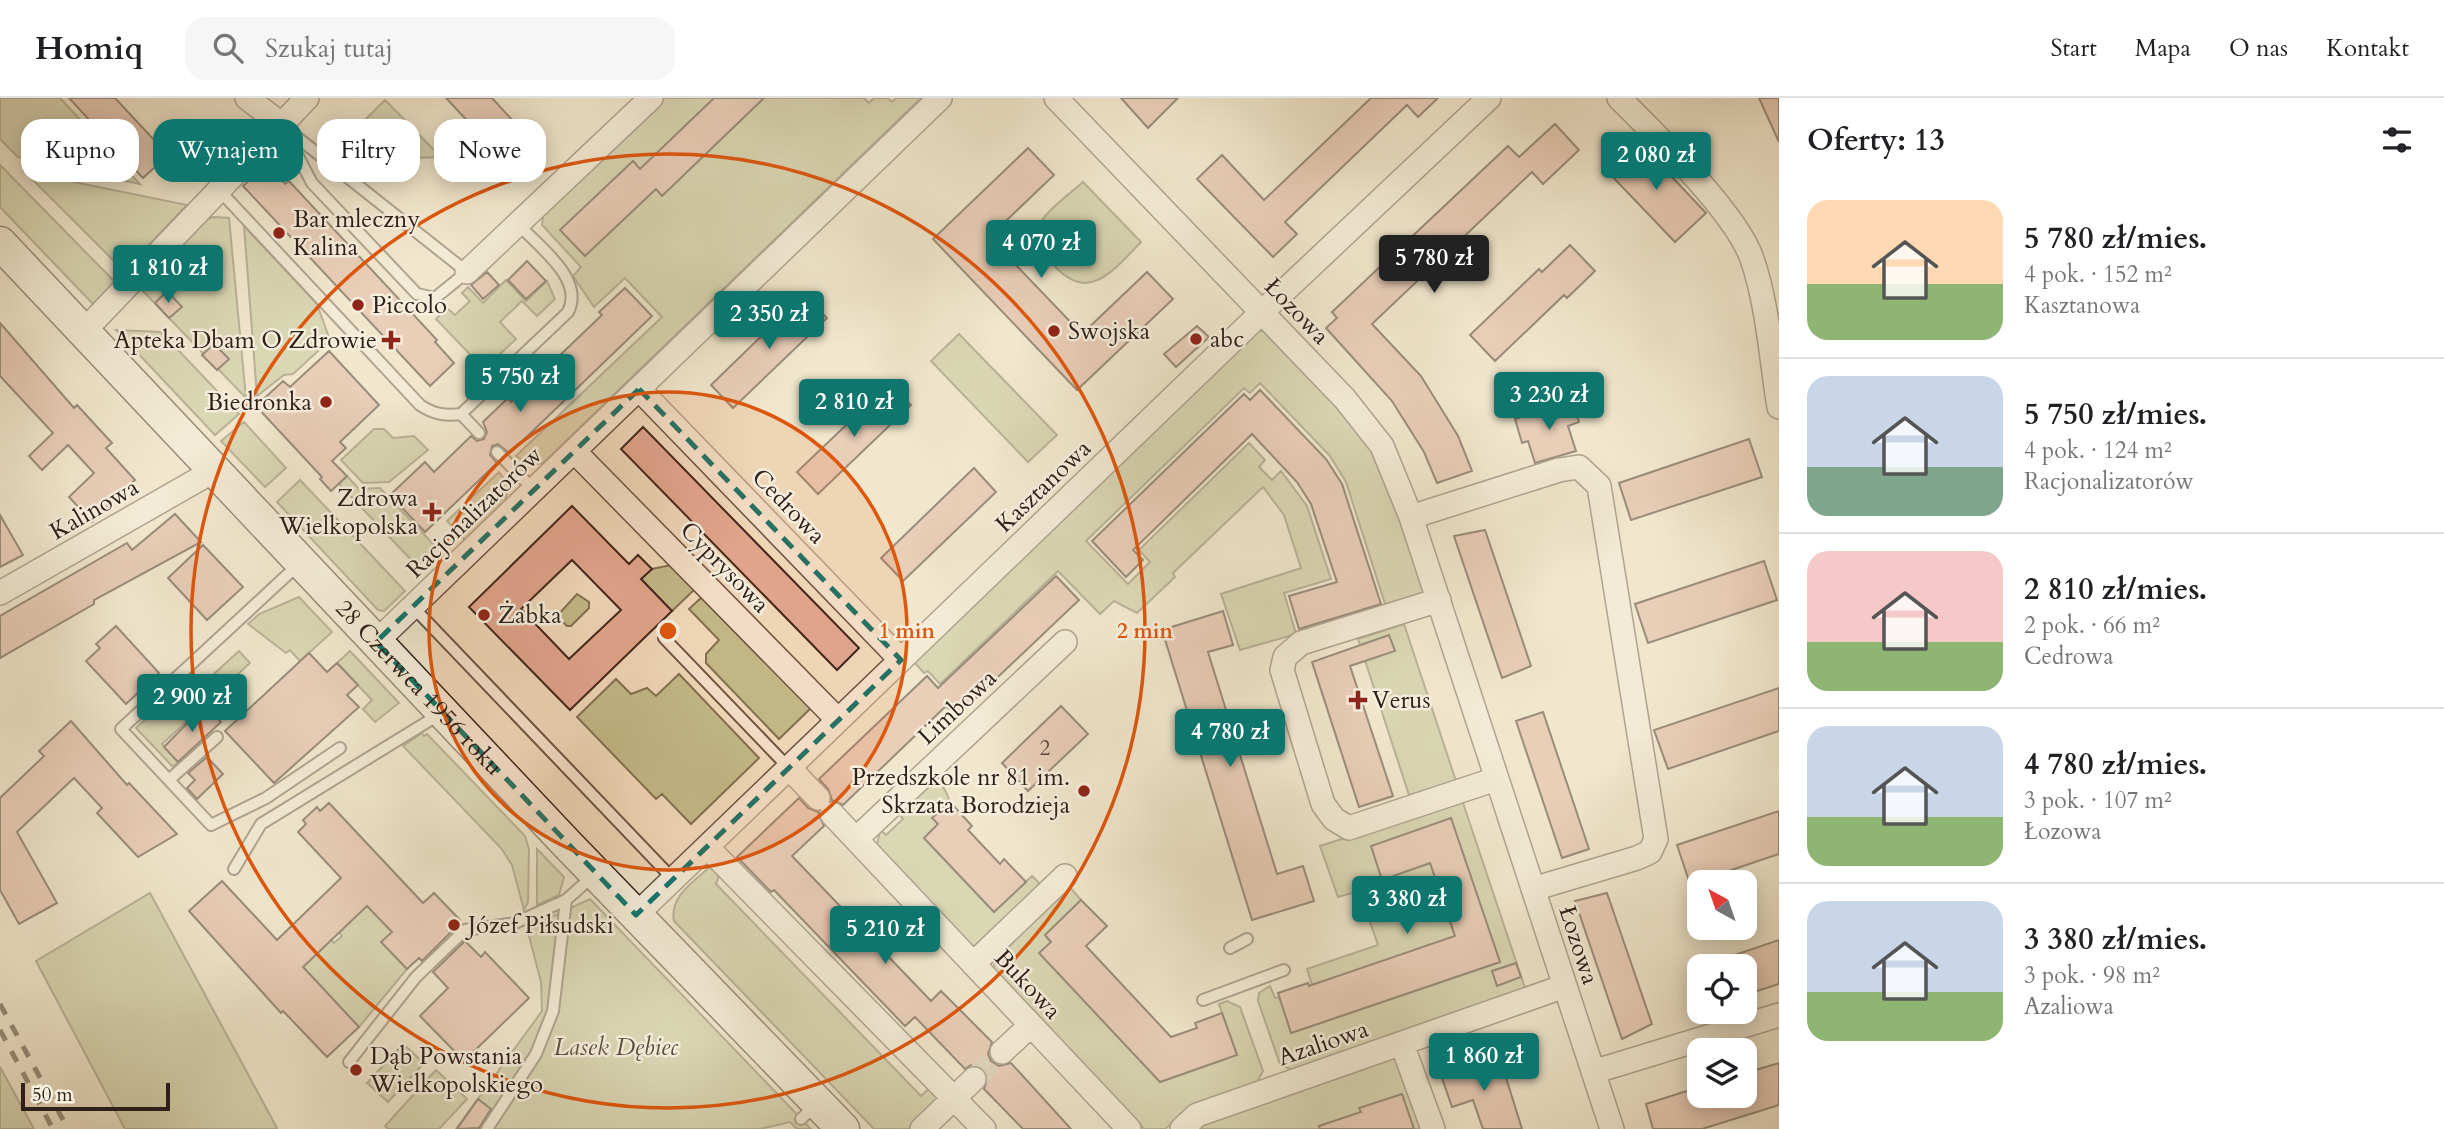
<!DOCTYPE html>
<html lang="pl">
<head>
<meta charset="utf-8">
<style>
  :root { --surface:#fff; --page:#f6f6f6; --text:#202124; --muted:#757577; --line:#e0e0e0; --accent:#0f766e }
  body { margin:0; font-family:Cardo,serif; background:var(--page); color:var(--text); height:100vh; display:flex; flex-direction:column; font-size:26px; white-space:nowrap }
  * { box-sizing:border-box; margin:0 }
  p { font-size:23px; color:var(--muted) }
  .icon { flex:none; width:38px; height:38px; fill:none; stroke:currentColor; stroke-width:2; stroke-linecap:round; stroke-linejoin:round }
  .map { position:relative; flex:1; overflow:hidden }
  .side { display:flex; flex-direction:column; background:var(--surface); width:665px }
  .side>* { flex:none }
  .guide { position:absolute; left:21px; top:21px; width:665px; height:63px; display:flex; gap:14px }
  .needle { width:46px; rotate:320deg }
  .controls { position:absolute; left:1687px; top:772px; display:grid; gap:14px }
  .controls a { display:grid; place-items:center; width:70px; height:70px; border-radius:14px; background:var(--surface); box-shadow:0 4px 18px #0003; font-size:35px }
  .scale { position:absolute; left:21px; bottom:18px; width:149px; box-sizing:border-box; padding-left:7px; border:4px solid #30201a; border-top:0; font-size:19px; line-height:24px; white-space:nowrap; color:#30201a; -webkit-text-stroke:5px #f6efde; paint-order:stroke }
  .price { position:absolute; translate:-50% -60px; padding:0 16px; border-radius:7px; background:var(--accent); color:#fff; font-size:23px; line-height:46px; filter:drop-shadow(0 2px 4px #0008) }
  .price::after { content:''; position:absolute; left:50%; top:42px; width:21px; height:16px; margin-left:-10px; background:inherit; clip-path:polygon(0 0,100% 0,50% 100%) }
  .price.selected { background:#222; color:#fff }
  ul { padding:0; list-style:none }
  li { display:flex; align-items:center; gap:21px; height:175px; padding:0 28px }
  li+li { border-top:2px solid var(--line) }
  li span { display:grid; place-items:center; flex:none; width:196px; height:140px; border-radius:21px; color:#555 }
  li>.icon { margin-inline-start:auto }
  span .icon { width:84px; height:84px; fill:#fffc; stroke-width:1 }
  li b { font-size:30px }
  h2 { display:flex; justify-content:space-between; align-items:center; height:84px; padding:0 28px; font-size:30px }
  .tag { padding:0 24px; border-radius:21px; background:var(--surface); box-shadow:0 4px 18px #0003; font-size:24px; line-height:63px }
  .tag.selected { background:var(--accent); color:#fff }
  header { display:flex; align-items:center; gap:42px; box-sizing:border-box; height:98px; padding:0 35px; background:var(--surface); border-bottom:2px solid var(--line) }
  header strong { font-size:33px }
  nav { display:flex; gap:38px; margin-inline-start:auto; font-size:24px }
  .search { width:490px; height:63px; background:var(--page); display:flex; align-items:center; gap:18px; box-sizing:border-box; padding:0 24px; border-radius:21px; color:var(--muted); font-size:26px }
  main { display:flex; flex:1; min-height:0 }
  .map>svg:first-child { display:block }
  .green { fill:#bec495; stroke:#777258; stroke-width:2 }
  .building { fill:#e1af9d; stroke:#30201a; stroke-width:2; fill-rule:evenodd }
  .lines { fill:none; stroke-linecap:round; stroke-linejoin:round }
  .street-tunnel { stroke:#cabfa9; stroke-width:23; stroke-dasharray:23 11; stroke-linecap:butt }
  .lane-casing { stroke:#605247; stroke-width:14 }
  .street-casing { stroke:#605247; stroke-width:26 }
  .secondary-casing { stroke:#30201a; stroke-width:35 }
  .lane { stroke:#f6efde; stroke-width:10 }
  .street { stroke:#f6efde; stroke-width:23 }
  .secondary { stroke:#f6efde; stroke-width:32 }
  .rail { stroke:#30201a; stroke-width:5; stroke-dasharray:12 12; stroke-linecap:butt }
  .marked { fill:none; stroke:#0f766e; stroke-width:5; stroke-dasharray:14 9; stroke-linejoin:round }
  .ring { fill:none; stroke:#df560d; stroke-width:3.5 }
  .poi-dot { fill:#8f2418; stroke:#f6efde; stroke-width:2.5 }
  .labels { text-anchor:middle; stroke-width:5; stroke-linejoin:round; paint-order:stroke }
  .number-label { font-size:21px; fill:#5c443b }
  .poi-label { font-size:24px; fill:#30201a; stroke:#f6efde; text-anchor:start }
  .street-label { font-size:24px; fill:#30201a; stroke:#f6efde }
  .park-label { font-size:24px; font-style:italic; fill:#5b513f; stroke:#f6efde }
  .centre { fill:#df560d; stroke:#f6efde; stroke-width:3.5 }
  .ring-label { font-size:21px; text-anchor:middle; font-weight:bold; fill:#df560d; stroke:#f6efde; stroke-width:5; stroke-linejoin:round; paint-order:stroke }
</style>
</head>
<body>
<header>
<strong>Homiq</strong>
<div class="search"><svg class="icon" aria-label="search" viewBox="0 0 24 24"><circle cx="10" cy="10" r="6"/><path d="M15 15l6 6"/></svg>Szukaj tutaj</div>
<nav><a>Start</a><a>Mapa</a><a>O nas</a><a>Kontakt</a></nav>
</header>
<main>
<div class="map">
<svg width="1779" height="1031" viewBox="0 0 1779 1031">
  <rect width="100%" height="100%" fill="#f1e7cd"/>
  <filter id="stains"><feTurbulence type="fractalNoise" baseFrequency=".00286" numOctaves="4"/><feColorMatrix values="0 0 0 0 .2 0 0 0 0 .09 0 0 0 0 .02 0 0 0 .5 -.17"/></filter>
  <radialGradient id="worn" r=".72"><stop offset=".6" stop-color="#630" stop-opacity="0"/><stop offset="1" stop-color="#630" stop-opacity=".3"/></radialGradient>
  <path class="green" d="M0,0H60L140,86L18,59L0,41Z
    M661,0H864L869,5L874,0H887L892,4L896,0H921L543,365L529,367L516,358L662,219L625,180L594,209L573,178L581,169L542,127L544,111Z
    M385,2L441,59L379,61L353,34Z
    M0,67L115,184L93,206L0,109Z
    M25,74L187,107L124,173Z
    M1083,84L1141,144C1127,158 1106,185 1085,185C1061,185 1029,145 1043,121C1052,108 1071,95 1083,84Z
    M213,119L229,120L246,300L140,190L199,125Z
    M244,128L317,206L330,242L293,276L284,277L257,298Z
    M506,182L526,203L547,183L555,201L537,218L522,203L500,224L516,241L484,271L436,221L447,210L455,217L470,203L462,195L468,189L483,205Z
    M116,232L161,234L239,316L215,337Z
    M1257,233H1266C1302,271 1347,309 1375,354C1400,396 1410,451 1425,497L1386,509L1346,384L1330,358L1260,285L1250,295L1244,290L1086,443L1128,486L1150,464L1139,452L1249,345L1265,362L1259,369L1272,382L1281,373L1307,408L1331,481L1284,495L1296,536L1240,552L1221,496L1301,470L1284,417L1263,389L1173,475L1175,479L1137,515L1114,503L1100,516L1058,473L940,586L928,573L924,575L914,564Z
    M959,236L1057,337L1028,364L931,263Z
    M244,324L286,370L265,389L221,343Z
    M374,331H384L393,340L414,338L428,352L389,384L363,385L341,362Z
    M499,374L509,388L505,403L465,442L447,423Z
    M347,378L359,391L380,390L437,450L417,468L339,386Z
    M300,382L405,493L384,513L378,512L277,404Z
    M671,467L695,491L672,513L641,481L652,471Z
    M577,496L589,504V510L571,528H567L557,518Z
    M299,499L332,534L300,563L290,552L286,555L248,526L259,516Z
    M702,499L811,610L779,641L706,565V556L719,542L689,511Z
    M1404,526L1456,683L1409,697L1358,541Z
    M239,553L250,565L162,646L178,664L173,669L136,630L182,587L191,597Z
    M350,553L399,605L375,624L363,611L372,602L337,565Z
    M679,576L759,660L691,726L662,696L656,701L577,619L616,581L631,596L647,590L656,598Z
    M422,635L424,638L427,636L525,738L529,751L528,804L524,812L512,767L501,750L403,648Z
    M930,682C943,684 946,693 950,704L933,720L938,726L924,740L994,814L1032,778L1040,786V793L972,851L877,748L880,731L886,737L903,721L897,713Z
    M1462,702L1526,893L1293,973L1280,966L1258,903L1259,895L1270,888L1275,900L1279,899L1292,935L1500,864L1451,721L1382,781L1434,764L1433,773L1453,833L1458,839L1312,887L1307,871L1378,847L1359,793L1338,799L1320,748Z
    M537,751L564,779L559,797L537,807Z
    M711,768L721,772L716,786L921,998L932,988L937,993V1005L910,1031H874L674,823C669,799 694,783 711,768Z
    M1069,788L1081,802L1045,837L1160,984L1237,957L1219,906L1227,903L1240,909L1263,973L1257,984L1193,1007L1165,1031H1144L994,871L995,858Z
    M150,795L277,1030L275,1031H125L36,863Z
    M590,801L811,1031H797L790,1024L760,1031H456L542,913L541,884L527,830Z
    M364,804L383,824L399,828L382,844L407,871L359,929L303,869L331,842L334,845L342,838L339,834Z
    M403,946L424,965L388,1004L367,985Z
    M1396,953L1425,1031H1190Z
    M0,969L34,1031H0Z
    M436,972L467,1001L439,1031H388L385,1028Z"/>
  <path class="building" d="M69,0H115L168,57L143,80Z
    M446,0H492L514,24L490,47Z
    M714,0H764L662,98L656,91L585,158L560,132L633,63L640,71Z
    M1121,0H1178L1148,30Z
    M1371,0H1438L1418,19L1407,7L1285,124L1297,136L1273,159L1197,81L1222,57L1264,102Z
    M1759,0H1779V44Z
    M1555,26L1579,52L1543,86L1532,74L1372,226L1421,278L1458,338L1472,373L1437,385L1424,354L1392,303L1326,230L1337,220L1332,214L1508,48L1519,59Z
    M1638,43L1706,115L1675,144L1607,73Z
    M1028,50L1054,77L989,139L1082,236L1147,174L1173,201L1077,292L933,141Z
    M267,66L285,86L289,83L437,242L435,244L454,265L430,288L243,88Z
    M1570,147L1595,173L1567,200L1564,197L1495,263L1470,237L1539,171L1542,174Z
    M527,163L546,183L526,201L508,182Z
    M487,174L499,187L483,201L471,187Z
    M625,190L652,218L512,353L508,354L498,346L492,348L490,357L497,365L425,434L390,397L425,364L434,374L471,338L477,343L484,341L487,334L483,324L508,300L511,304L602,217L599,214Z
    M167,193L182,209L169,220L155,205Z
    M804,197L827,220L733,310L711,287Z
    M0,225L74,310L77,307L112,345L106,350L135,382L92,424L69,399L94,375L68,347L42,372L29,358L53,335L0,278Z
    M1197,228L1209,239L1176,269L1164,256Z
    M214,246L229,261L217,272L202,257Z
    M329,253L379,307L340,344L346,350L332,363L347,378L331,393L320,381L322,379L256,308L283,283L290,289Z
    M890,285L911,307L818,396L797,374Z
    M1260,292L1326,361L1342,386L1381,506L1299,531L1289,498L1337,484L1311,406L1297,384L1252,336L1133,452L1143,462L1126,479L1092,443L1244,296L1250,302Z
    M1572,303L1579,324L1568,328L1576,353L1535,365L1528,343L1522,345L1515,321Z
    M643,329L859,550L837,572L621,351Z
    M1749,341L1762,379L1631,422L1619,385Z
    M974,370L996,394L903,483L881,460Z
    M572,408L629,466L638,457L652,471L641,481L672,513L570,612L469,509ZM572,462L621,512L569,561L521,511Z
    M175,416L201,444L94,502V506L0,560V518L127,445L132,452Z
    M0,417L23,457L0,469Z
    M1485,432L1531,568L1502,580L1454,438Z
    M203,447L243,489L207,522L168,480Z
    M1764,463L1777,502L1648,545L1635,506Z
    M1056,478L1079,502L960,615L955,618L946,608L843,707L832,702L828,691L819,681L927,578L938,590Z
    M1223,513L1233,547L1208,554L1277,776L1303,768L1314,803L1252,822L1162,532Z
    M116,528L159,575L126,606L86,563L100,550L96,546Z
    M1389,537L1395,553L1350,568L1393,698L1359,709L1312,564Z
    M309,555L327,574L337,565L358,587L347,597L359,609L274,685L225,633Z
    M1779,590V633L1668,671L1654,632Z
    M205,607L221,624L178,664L164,649Z
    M1061,608L1088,636L1028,693L1002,665Z
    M1543,614L1589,751L1562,760L1516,623Z
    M71,623L127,687L129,685L177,736L138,759L97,715L102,710L74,680L17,734L57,805L19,826L0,792V700L44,658L39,653Z
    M207,659L223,676L197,701L187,690L195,682L188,675Z
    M799,700L808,710L818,714L824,728L792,758L931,903L941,893L992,944L988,956L991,963L999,968L1011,965L1071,1031H1023L984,991L988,978L984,971L971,967L965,971L915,919L905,928L774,792L771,794L737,759Z
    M950,704L972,728L968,732L1000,766L1004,761L1026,784L994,814L924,740L938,726L932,720Z
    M329,705L423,805L434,795L460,822L452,829L454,831L422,863L419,860L407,871L381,844L392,834L367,808L303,869L359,929L327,959L283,913L281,915L189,813L222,783L277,842L341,780L298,734L306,726L303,722L317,709L320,713Z
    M1779,713V756L1690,786L1677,747Z
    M1451,720L1500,864L1291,935L1278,895L1308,885L1309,888L1455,838L1430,765L1382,782L1371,748Z
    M1607,795L1652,926L1622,941L1575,803Z
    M1081,802L1107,828L1086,848L1171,939L1197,930L1195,925L1222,915L1237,957L1160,984L1039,855L1051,844L1045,837Z
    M1779,842V886L1745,897V868H1712L1711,865Z
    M465,843L481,859L485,854L529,900L464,963L420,918L448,890L433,874Z
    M1516,865L1521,879L1497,888L1492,873Z
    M1499,957L1522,1031H1483L1473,1002L1452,1009L1441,977Z
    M1779,965V1007L1702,1031H1653L1646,1006L1699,989V998H1745V975Z
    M1402,996L1414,1031H1320L1319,1028L1361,1014L1359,1010Z
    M478,1001L491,1011L479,1030L457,1031Z"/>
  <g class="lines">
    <path class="street-tunnel" d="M974,981L1002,954"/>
    <defs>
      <path id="lane" d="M281,26L298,40L467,174L435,200L417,196L312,85Z
        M219,92L420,307C433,316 445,318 461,316L568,214C585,181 539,149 518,126
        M461,316L479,335
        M497,354L534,392
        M299,466L121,631L211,727L266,700L340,650
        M413,509L673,781
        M664,540L789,670
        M169,682L217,639
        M234,771L261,726L440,616
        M1230,850L1247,841
        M1203,902L1284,872
        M349,964L416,879L465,832L515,825L566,802
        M801,1021L817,1006
        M487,1031L536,956L553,913L566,802L594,777"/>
      <path id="street" d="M247,0L281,26
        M1056,0L1345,301L1382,348L1411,419L1612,1031
        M1619,0C1655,36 1737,116 1752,161C1768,207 1771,261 1779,309
        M467,174L651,0
        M84,233L307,0
        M639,291L901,562
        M574,353L838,622
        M1411,419L1559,372L1579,369L1599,388L1656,741L1650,754L1637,760L1533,791
        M0,495L215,372
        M1439,502L1301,545L1285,559L1282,572L1323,706L1334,721L1349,730L1496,681
        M376,544L940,0
        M789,670L818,700
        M832,716L1129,1031
        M856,741L1065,544
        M707,749L984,1031
        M636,817L1262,214L1489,0
        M973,866L1065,778
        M1402,946L1433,1031
        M1002,954L1031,927
        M1593,974L1779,917
        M922,1031L974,981
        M1182,1031L1197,1017L1565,888"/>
      <g id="secondary">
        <path id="s1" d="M0,145L568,747L843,1031"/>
      </g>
    </defs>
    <use href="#lane" class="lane-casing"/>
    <use href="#street" class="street-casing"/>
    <use href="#secondary" class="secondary-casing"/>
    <use href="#lane" class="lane"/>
    <use href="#street" class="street"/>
    <use href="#secondary" class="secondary"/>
    <path class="rail" d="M0,906L68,1031
      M0,932L53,1031"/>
  </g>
  <path d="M0 0H1779V1031H0ZM639,291L901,562L636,817L376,544Z" fill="#f1e7cd" fill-opacity=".55" fill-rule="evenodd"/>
  <path class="marked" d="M639,291L901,562L636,817L376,544Z"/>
  <circle cx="668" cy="533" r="239" fill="#df560d" fill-opacity=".12"/>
  <g class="ring">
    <circle cx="668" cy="533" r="239"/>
    <circle cx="668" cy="533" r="477"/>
  </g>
  <g class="poi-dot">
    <circle cx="279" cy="135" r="7"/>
    <circle cx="358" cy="207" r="7"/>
    <circle cx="1054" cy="233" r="7"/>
    <circle cx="1196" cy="241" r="7"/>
    <path d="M387.5 231.5h7v7h7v7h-7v7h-7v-7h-7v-7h7z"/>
    <circle cx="326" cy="304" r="7"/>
    <path d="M428.5 403.5h7v7h7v7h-7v7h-7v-7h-7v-7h7z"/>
    <circle cx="484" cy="517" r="7"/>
    <path d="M1354.5 591.5h7v7h7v7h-7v7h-7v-7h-7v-7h7z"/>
    <circle cx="1084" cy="693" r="7"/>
    <circle cx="454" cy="827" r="7"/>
    <circle cx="356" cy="972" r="7"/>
  </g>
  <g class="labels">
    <g class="number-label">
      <text x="1045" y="657">2</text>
    </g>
    <g class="poi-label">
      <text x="293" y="129">Bar mleczny<tspan x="293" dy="28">Kalina</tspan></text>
      <text x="372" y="215">Piccolo</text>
      <text x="1068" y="241">Swojska</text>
      <text x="1210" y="249">abc</text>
      <text x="377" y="250" text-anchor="end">Apteka Dbam O Zdrowie</text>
      <text x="312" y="312" text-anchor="end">Biedronka</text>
      <text x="418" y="408" text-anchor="end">Zdrowa<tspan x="418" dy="28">Wielkopolska</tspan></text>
      <text x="498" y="525">Żabka</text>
      <text x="1372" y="610">Verus</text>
      <text x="1070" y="687" text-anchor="end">Przedszkole nr 81 im.<tspan x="1070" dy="28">Skrzata Borodzieja</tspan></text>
      <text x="468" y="835">Józef Piłsudski</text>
      <text x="370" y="966">Dąb Powstania<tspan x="370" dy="28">Wielkopolskiego</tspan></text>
    </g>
    <g class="street-label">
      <text transform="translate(1297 213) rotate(46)" y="8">Łozowa</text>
      <text transform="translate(1043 388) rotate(-44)" y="8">Kasztanowa</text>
      <text transform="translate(789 408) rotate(46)" y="8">Cedrowa</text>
      <text transform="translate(94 411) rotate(-30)" y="8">Kalinowa</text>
      <text transform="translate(474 414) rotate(-44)" y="8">Racjonalizatorów</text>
      <text transform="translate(725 469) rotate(46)" y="8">Cyprysowa</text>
      <text dy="8" stroke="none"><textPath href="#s1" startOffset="611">28 Czerwca 1956 roku</textPath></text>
      <text transform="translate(957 609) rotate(-43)" y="8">Limbowa</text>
      <text transform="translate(1579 847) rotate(72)" y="8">Łozowa</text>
      <text transform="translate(1028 886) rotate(47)" y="8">Bukowa</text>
      <text transform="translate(1323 945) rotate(-19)" y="8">Azaliowa</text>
    </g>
    <g class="park-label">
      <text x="616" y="957">Lasek Dębiec</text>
    </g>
  </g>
  <circle cx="668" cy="533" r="10" class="centre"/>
  <g class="ring-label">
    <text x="907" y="540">1 min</text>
    <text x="1145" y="540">2 min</text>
  </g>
  <rect width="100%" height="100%" filter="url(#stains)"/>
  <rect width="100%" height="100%" fill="url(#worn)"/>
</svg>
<div class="controls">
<a><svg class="needle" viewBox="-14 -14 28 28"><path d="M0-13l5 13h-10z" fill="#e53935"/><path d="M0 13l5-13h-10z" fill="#757577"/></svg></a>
<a><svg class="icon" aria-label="locate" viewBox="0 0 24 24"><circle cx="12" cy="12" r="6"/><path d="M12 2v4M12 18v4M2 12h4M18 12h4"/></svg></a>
<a><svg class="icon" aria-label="layers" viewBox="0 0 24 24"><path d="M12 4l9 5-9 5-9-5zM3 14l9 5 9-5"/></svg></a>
</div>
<div class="scale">50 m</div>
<b class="price" style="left:1656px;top:94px">2 080 zł</b>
<b class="price" style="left:1041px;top:182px">4 070 zł</b>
<b class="price selected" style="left:1434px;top:197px">5 780 zł</b>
<b class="price" style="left:168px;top:207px">1 810 zł</b>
<b class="price" style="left:769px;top:253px">2 350 zł</b>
<b class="price" style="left:520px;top:316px">5 750 zł</b>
<b class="price" style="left:1549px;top:334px">3 230 zł</b>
<b class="price" style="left:854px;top:341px">2 810 zł</b>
<b class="price" style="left:192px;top:636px">2 900 zł</b>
<b class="price" style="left:1230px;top:671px">4 780 zł</b>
<b class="price" style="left:1407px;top:838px">3 380 zł</b>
<b class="price" style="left:885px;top:868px">5 210 zł</b>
<b class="price" style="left:1484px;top:995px">1 860 zł</b>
<div class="guide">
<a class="tag">Kupno</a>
<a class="tag selected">Wynajem</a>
<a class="tag">Filtry</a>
<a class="tag">Nowe</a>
</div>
</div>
<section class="side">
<h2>Oferty: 13<svg class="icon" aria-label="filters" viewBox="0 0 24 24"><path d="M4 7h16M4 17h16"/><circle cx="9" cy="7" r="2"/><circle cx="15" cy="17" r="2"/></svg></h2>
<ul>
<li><span style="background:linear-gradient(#ffd9b3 60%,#8fb573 0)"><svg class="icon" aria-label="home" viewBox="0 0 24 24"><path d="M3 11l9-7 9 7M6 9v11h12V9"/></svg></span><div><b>5 780 zł/mies.</b><p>4 pok. · 152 m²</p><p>Kasztanowa</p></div></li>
<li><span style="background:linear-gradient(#c9d6e8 65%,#7fa58c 0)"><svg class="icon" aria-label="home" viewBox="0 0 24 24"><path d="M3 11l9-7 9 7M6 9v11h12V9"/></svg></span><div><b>5 750 zł/mies.</b><p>4 pok. · 124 m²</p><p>Racjonalizatorów</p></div></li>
<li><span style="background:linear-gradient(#f6c9c9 65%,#8fb573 0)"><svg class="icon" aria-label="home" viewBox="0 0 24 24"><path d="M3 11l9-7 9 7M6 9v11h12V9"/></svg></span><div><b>2 810 zł/mies.</b><p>2 pok. · 66 m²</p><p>Cedrowa</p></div></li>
<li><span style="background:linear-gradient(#c9d6e8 65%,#8fb573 0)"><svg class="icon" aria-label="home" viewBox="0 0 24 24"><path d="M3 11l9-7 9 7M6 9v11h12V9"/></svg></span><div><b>4 780 zł/mies.</b><p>3 pok. · 107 m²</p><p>Łozowa</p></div></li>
<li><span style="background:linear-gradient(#c9d6e8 65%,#8fb573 0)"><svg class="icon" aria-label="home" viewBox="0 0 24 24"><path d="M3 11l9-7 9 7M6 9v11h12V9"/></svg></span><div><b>3 380 zł/mies.</b><p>3 pok. · 98 m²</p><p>Azaliowa</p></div></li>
</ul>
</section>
</main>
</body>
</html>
